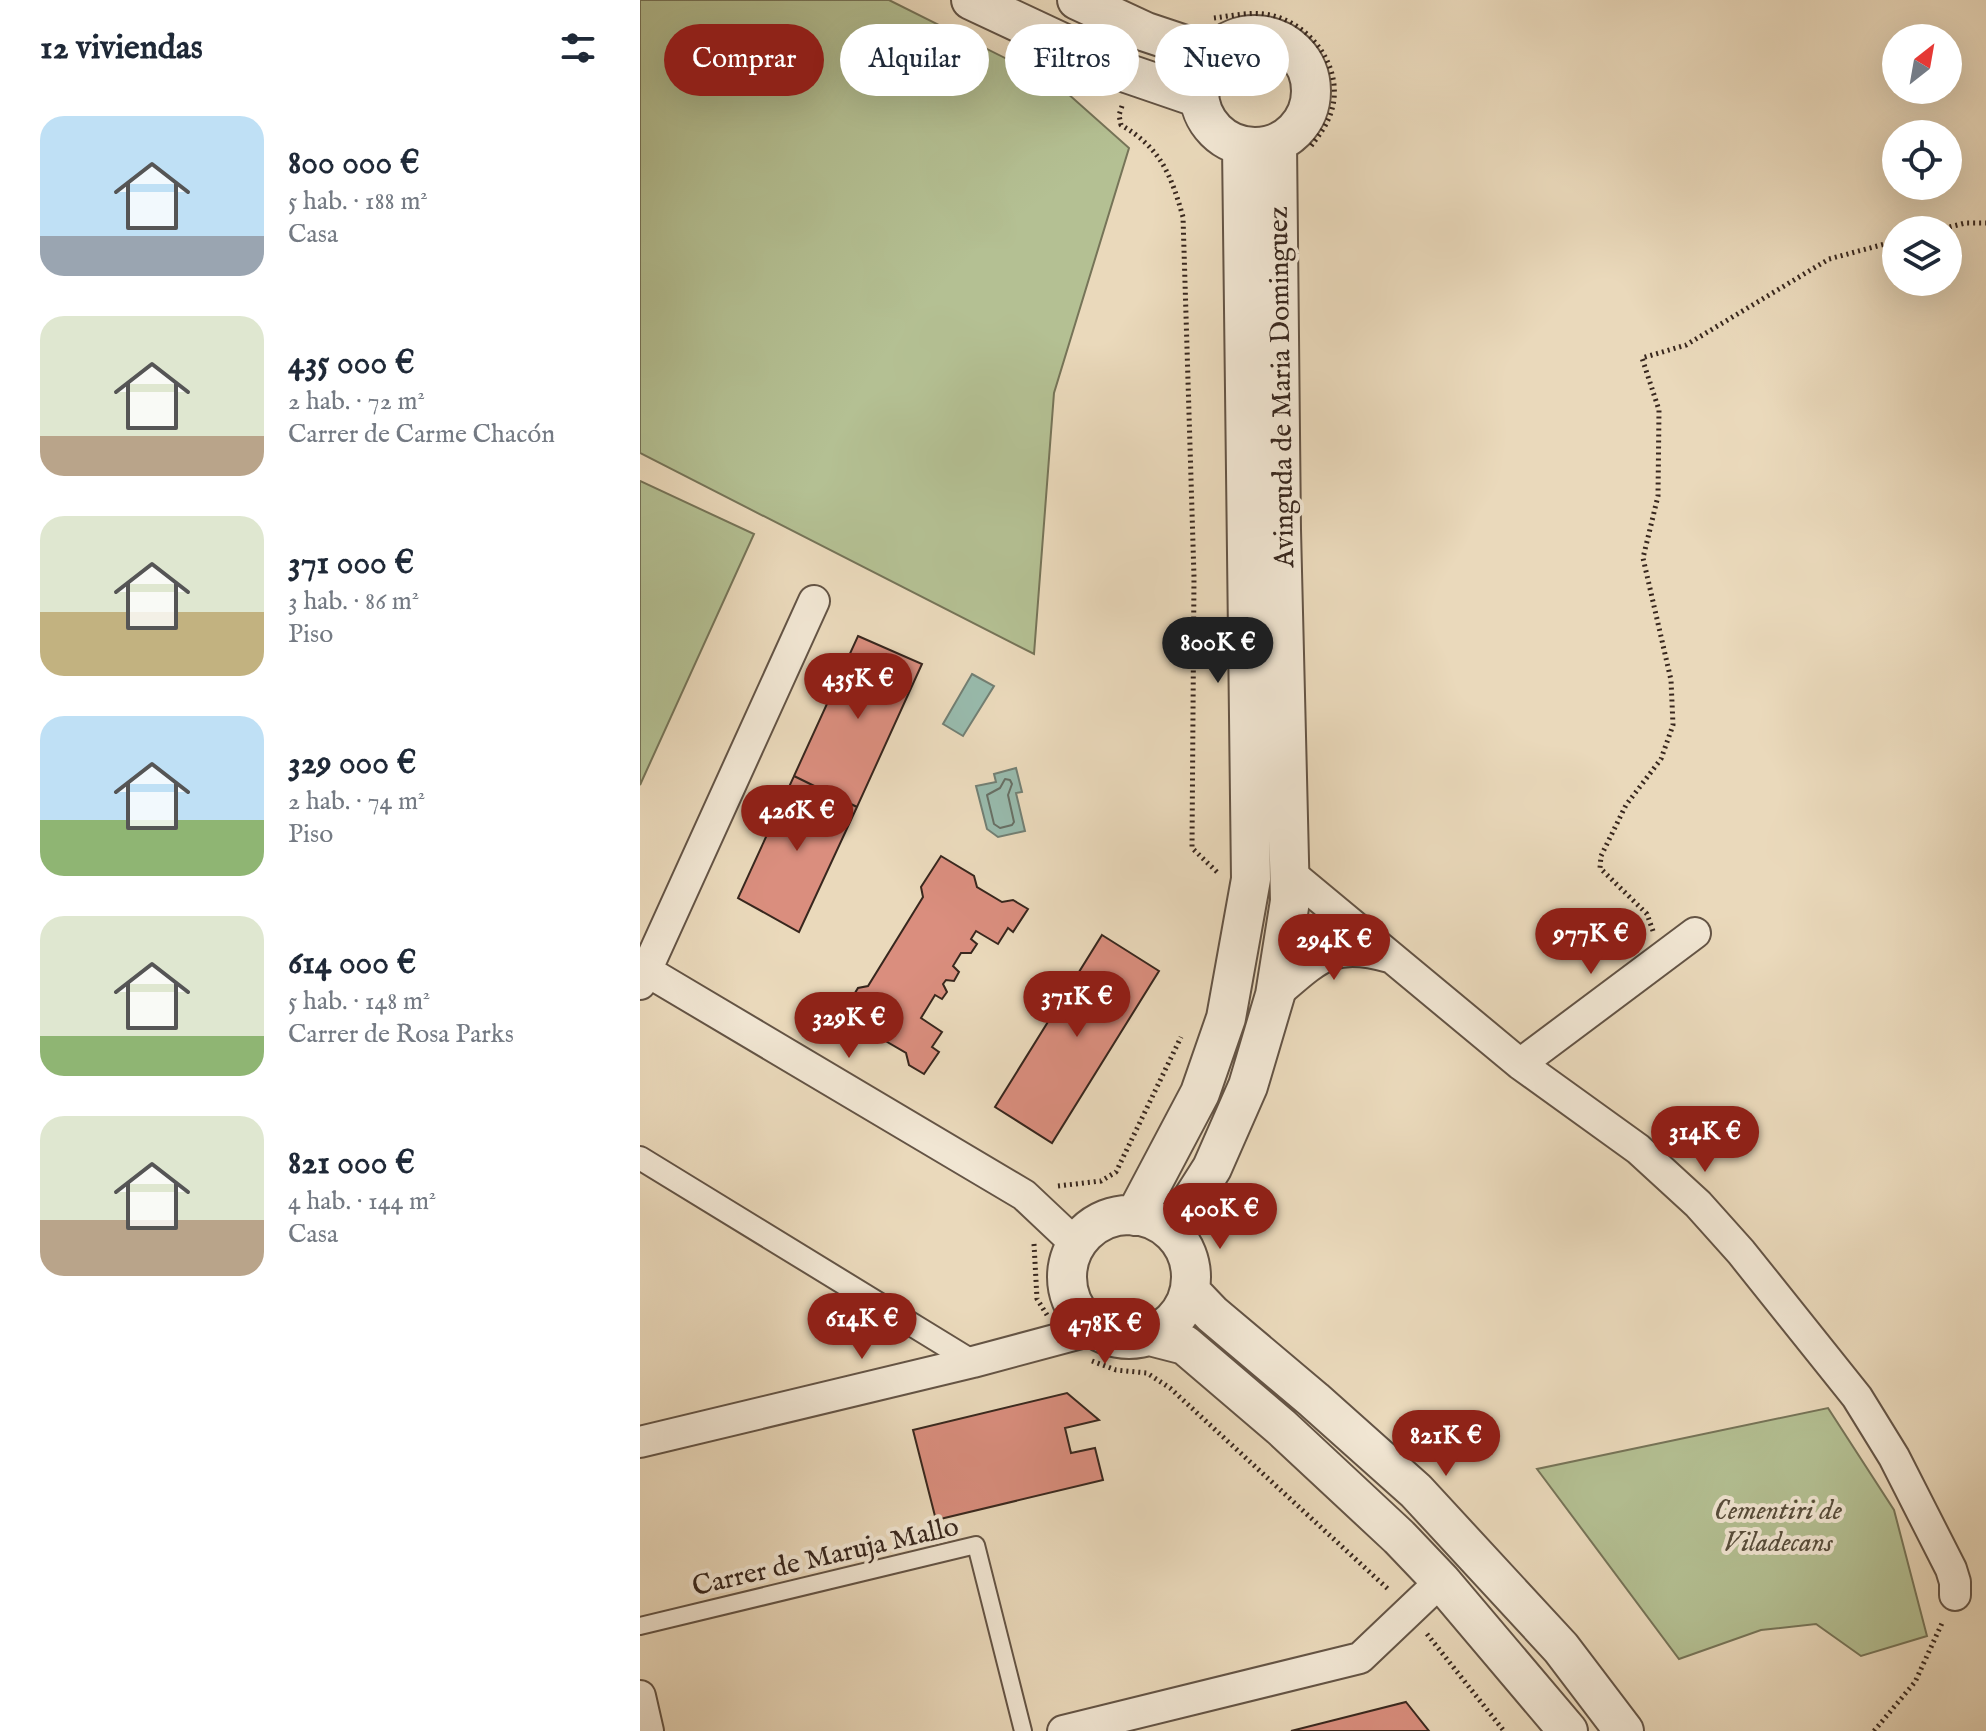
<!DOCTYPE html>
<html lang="es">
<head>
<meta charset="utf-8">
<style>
  :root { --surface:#fff; --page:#f6f6f7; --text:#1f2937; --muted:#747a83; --accent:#8f2418 }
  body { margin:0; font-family:"IM FELL English",serif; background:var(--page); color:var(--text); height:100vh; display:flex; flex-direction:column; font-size:30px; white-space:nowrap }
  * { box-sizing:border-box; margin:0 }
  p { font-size:26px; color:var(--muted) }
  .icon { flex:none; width:44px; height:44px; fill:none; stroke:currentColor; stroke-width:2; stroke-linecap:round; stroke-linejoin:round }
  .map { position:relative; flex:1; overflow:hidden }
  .drawer { display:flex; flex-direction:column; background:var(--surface); width:640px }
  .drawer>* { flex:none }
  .banner { position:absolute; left:24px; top:24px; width:760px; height:72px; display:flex; gap:16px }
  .needle { width:52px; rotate:31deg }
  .buttons { position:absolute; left:1242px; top:24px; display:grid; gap:16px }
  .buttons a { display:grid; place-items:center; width:80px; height:80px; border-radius:50%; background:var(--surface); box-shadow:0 8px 32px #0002; font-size:40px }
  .price { position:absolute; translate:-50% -68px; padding:0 18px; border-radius:28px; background:var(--accent); color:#fff; font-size:26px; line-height:52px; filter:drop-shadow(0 2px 4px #0008) }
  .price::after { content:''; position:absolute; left:50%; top:48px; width:24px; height:18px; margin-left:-12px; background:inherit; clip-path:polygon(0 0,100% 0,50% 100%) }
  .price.selected { background:#222; color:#fff }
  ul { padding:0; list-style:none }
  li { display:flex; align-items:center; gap:24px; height:200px; padding:0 40px }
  li span { display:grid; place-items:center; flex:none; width:224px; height:160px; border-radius:24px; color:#555 }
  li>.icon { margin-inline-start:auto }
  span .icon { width:96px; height:96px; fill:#fffc; stroke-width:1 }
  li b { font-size:34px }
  h2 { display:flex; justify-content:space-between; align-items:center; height:96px; padding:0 40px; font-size:34px }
  .pill { padding:0 28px; border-radius:36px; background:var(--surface); box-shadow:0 8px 32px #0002; font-size:28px; line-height:72px }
  .pill.selected { background:var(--accent); color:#fff }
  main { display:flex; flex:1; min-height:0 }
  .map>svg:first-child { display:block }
  .green { fill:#b4c093; stroke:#767458; stroke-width:2 }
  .water { fill:#98baac; stroke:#727f73; stroke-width:2 }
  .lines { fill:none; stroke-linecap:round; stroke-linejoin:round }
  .shore { stroke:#687065; stroke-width:2 }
  .building { fill:#da8e7e; stroke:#38271e; stroke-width:2 }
  .service-casing { stroke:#645445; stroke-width:20 }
  .pedestrian-casing { stroke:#645445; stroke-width:26 }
  .minor-casing { stroke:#645445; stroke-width:34 }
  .tertiary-casing { stroke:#645445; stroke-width:42 }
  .path { stroke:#38271e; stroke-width:5; stroke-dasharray:2 4; stroke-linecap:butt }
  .service { stroke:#f1e6d3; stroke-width:16 }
  .pedestrian { stroke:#f1e6d3; stroke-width:22 }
  .minor { stroke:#f1e6d3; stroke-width:30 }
  .tertiary { stroke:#f1e6d3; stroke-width:38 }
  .labels { text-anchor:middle; stroke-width:8; stroke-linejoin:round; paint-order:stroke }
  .street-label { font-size:28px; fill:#38271e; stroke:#f1e6d3 }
  .park-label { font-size:28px; font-style:italic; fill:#574d3b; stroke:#f1e6d3 }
</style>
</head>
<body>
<main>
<section class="drawer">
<h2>12 viviendas<svg class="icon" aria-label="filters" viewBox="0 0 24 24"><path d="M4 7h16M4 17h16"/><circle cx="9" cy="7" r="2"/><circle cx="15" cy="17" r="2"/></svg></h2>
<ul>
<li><span style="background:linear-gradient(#bfe0f5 75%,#9aa5b1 0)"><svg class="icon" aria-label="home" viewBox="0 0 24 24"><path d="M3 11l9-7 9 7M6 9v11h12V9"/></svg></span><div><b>800 000 €</b><p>5 hab. · 188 m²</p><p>Casa</p></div></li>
<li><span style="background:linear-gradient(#dfe7d0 75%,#b9a48a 0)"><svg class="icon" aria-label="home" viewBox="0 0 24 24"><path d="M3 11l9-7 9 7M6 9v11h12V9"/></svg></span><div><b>435 000 €</b><p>2 hab. · 72 m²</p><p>Carrer de Carme Chacón</p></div></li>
<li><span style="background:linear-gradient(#dfe7d0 60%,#c2b280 0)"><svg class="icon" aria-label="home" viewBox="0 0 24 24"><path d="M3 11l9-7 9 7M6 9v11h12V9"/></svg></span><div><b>371 000 €</b><p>3 hab. · 86 m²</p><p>Piso</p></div></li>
<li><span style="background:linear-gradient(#bfe0f5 65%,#8fb573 0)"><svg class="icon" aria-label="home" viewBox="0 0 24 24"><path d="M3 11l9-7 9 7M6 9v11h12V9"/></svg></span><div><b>329 000 €</b><p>2 hab. · 74 m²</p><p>Piso</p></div></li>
<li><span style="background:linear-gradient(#dfe7d0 75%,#8fb573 0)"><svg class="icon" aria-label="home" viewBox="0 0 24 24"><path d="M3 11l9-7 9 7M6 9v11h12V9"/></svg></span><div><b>614 000 €</b><p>5 hab. · 148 m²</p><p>Carrer de Rosa Parks</p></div></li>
<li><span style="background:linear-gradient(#dfe7d0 65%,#b9a48a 0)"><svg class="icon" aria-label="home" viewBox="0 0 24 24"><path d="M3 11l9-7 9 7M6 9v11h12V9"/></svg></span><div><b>821 000 €</b><p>4 hab. · 144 m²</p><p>Casa</p></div></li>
</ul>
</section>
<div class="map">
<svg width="1346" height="1731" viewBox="0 0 1346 1731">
  <rect width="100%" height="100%" fill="#ead9bb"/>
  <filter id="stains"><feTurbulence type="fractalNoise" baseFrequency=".0025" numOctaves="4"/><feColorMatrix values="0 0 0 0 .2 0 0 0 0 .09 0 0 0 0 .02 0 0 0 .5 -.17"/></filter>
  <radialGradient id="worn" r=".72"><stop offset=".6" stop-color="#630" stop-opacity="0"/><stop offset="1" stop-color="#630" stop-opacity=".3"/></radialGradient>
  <path class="green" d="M0,0H249L417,84L489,148L414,393L394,654L0,453Z
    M0,481L114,534L0,785Z
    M1188,1408L1254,1510L1287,1636L1221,1656L1176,1624L1121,1630L1039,1659L897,1469Z"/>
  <path class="water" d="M332,674L354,686L323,736L303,724Z
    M376,768L382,792L376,793L385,831L358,837L347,829L336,786L356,782L354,774Z"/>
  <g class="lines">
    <path class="shore" d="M365,779L370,780L372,784L368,795L374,822L372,825L360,828L354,824L347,795L360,788Z"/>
  </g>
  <path class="building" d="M218,636L282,664L217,807L154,776Z
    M154,776L217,807L159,932L98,898Z
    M301,856L334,876L337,887L362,902L373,900L388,909L373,932L368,928L358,944L336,931L331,939L337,944L331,953H321L313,966L319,972L314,981L306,980L303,984L307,992L302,999L295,995L281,1018L302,1032L292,1047L299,1052L284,1074L269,1065L266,1053L242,1039L231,1041L198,1021L218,988L228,986L283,897L281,887Z
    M462,935L519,971L412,1143L355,1107Z
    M427,1393L459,1420L425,1428L431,1453L455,1448L463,1480L296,1520L273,1430Z
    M766,1702L789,1731H651Z"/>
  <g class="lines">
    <defs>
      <path id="service" d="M0,1626L336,1545L383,1731"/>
      <path id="pedestrian" d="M0,1158L333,1362"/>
      <path id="minor" d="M650,873L880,1064L998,1149L1058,1204L1101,1252L1217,1397L1254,1457L1311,1569L1315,1582V1595
        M0,967L384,1195L436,1244
        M0,984L174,601
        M635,995C677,959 692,940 749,957
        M880,1064L1055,933
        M0,1442L333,1362L456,1329
        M0,1696L8,1731
        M423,1731L720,1658L801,1581"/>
      <path id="tertiary" d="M331,0L489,74L559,98
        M437,0L506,32L572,54
        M559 91a56 56 0 1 1 112 0a56 56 0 1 1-112 0Z
        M427 1277a62 62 0 1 1 124 0a62 62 0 1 1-124 0Z
        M495,1216L560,1093L586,1018L611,879L602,146
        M532,1231L572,1168L608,1086L635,995L650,901L641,530L637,143
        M551,1292L572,1314L674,1400L776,1491L921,1648L984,1731
        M510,1336L545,1345L641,1427L759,1537L801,1581L928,1731"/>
    </defs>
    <use href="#service" class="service-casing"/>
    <use href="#pedestrian" class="pedestrian-casing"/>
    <use href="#minor" class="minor-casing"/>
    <use href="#tertiary" class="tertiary-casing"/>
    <path class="path" d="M574,18C590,16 608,12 624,14C672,20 710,74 688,120C684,129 677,138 671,146
      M482,106L479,115L481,125C521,148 531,175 543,217L554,577L552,848L577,872
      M1298,230L1325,223H1346
      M1013,931L1007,914L960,868L961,856L986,805L1021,759L1033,725L1031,680L1003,558L1018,496L1019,410L1002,358L1046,345L1189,259L1256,241
      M418,1186L461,1181L476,1172L541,1037
      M394,1244L397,1299L407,1315
      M452,1361L476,1370L507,1373L530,1388L749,1590
      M787,1634L864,1731
      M1234,1731L1275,1682L1303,1621"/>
    <use href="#service" class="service"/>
    <use href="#pedestrian" class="pedestrian"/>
    <use href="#minor" class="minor"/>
    <use href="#tertiary" class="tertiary"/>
  </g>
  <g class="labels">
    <g class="street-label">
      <text transform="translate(640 387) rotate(-91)" y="10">Avinguda de Maria Dominguez</text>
      <text transform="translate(185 1555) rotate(-13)" y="10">Carrer de Maruja Mallo</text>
    </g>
    <g class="park-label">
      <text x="1138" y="1519">Cementiri de<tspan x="1138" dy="32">Viladecans</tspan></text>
    </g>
  </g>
  <rect width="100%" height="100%" filter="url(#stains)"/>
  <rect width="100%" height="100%" fill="url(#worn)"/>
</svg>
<div class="buttons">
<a><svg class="needle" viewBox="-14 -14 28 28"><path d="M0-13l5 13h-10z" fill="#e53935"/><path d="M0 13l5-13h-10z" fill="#747a83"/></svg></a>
<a><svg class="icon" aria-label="locate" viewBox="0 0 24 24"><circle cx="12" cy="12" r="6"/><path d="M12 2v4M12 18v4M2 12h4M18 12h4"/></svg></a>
<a><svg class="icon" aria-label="layers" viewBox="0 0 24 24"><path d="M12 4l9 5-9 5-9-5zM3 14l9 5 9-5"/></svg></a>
</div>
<b class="price selected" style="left:578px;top:685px">800K €</b>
<b class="price" style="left:218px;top:721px">435K €</b>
<b class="price" style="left:157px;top:853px">426K €</b>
<b class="price" style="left:951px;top:976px">977K €</b>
<b class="price" style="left:694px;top:982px">294K €</b>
<b class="price" style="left:437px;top:1039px">371K €</b>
<b class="price" style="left:209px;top:1060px">329K €</b>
<b class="price" style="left:1065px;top:1174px">314K €</b>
<b class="price" style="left:580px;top:1251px">400K €</b>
<b class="price" style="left:222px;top:1361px">614K €</b>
<b class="price" style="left:465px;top:1366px">478K €</b>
<b class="price" style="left:806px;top:1478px">821K €</b>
<div class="banner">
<a class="pill selected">Comprar</a>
<a class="pill">Alquilar</a>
<a class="pill">Filtros</a>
<a class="pill">Nuevo</a>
</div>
</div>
</main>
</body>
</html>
